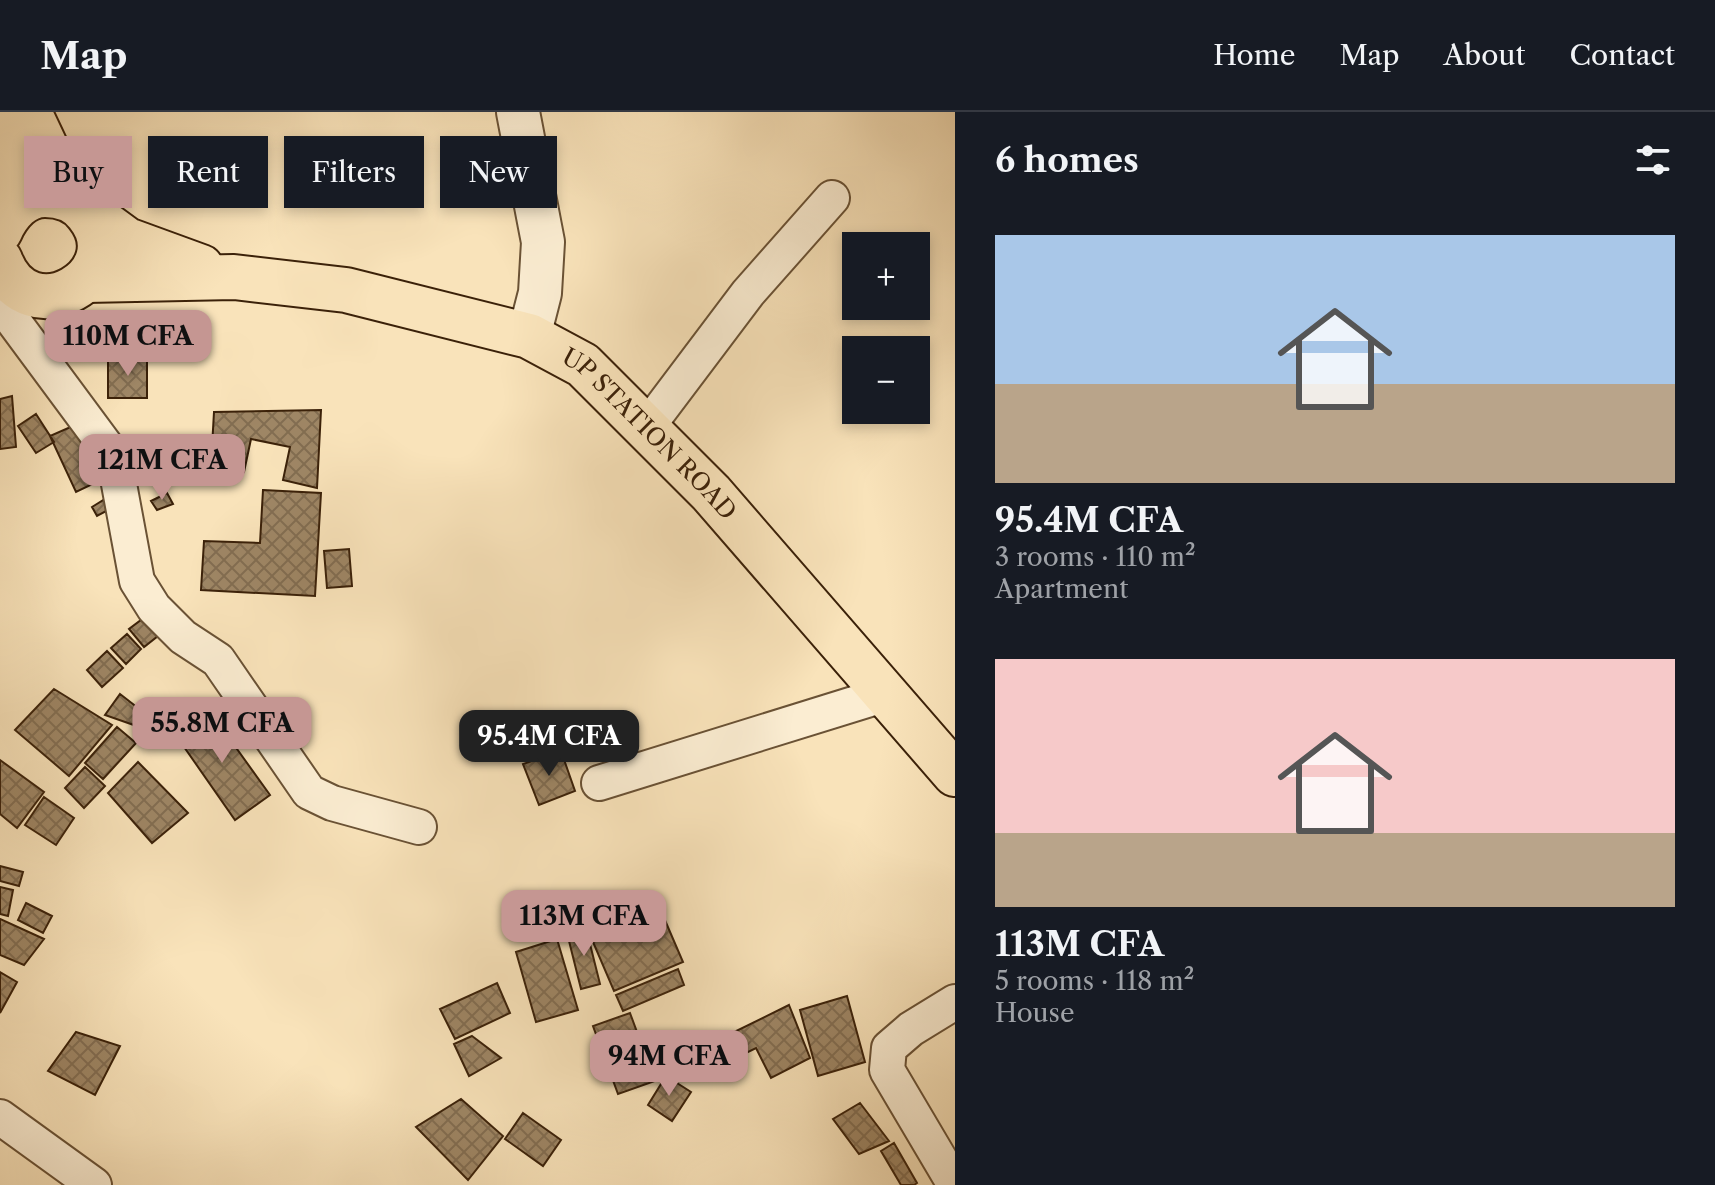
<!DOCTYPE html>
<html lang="en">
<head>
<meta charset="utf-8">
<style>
  :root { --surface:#171b24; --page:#20242c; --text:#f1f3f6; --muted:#9ea1a6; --line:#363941; --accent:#c59692 }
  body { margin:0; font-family:"Libre Caslon Text",serif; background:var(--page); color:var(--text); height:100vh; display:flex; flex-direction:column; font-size:30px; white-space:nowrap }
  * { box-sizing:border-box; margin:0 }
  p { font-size:26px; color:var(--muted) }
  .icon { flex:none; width:44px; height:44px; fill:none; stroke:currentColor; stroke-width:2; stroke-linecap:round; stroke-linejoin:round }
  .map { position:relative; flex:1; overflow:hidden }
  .details { display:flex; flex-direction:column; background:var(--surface); width:760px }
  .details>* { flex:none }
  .top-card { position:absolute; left:24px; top:24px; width:760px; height:72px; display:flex; gap:16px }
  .tools { position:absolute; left:842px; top:120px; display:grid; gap:16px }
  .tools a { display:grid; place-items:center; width:88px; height:88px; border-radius:0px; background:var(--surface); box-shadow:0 4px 12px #0003; font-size:40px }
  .price { position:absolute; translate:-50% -68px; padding:0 18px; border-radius:16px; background:var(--accent); color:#111; font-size:26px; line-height:52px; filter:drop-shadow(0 2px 4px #0008) }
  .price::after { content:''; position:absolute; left:50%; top:48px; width:24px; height:18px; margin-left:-12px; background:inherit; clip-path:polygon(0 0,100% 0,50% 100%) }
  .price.active { background:#222; color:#fff }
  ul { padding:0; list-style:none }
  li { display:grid; align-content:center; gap:16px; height:424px; padding:0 40px }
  li span { display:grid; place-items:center; height:248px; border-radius:0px; color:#555 }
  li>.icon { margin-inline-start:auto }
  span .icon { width:144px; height:144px; fill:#fffc; stroke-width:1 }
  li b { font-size:34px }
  h2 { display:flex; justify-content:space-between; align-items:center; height:96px; padding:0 40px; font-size:34px }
  .tag { padding:0 28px; border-radius:0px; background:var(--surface); box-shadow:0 4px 12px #0003; font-size:28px; line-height:72px }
  .tag.active { background:var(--accent); color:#111 }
  header { display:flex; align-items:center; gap:48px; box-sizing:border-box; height:112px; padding:0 40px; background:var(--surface); border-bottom:2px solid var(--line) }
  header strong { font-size:38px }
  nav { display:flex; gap:44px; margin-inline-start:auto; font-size:28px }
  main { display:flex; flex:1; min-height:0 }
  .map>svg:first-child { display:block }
  .building { fill:url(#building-cross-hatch); stroke:#3b2109; stroke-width:2 }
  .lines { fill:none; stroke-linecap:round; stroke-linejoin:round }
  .minor-casing { stroke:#6a5235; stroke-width:38 }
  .tertiary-casing { stroke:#6a5235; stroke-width:46 }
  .trunk-casing { stroke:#3b2109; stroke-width:48 }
  .minor { stroke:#fbedd2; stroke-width:34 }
  .tertiary { stroke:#fbedd2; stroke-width:42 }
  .trunk { stroke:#f9e3ba; stroke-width:44 }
  .labels { text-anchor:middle; stroke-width:8; stroke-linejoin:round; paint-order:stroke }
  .street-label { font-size:24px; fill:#3b2109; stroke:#fbedd2 }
</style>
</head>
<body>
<header>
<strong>Map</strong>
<nav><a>Home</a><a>Map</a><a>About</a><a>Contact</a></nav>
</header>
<main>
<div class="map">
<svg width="955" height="1073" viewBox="0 0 955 1073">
  <defs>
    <pattern id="building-cross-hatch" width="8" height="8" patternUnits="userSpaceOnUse" patternTransform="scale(2)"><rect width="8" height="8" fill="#9e8665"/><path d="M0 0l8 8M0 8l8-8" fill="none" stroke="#826d51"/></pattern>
  </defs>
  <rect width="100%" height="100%" fill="#f9e3ba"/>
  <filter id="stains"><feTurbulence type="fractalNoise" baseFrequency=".0025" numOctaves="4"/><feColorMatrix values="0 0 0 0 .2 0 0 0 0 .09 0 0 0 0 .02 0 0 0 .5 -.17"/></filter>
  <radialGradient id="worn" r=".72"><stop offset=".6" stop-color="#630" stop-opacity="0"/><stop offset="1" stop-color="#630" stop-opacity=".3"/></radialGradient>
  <path class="building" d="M108,245H147V286H108Z
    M12,284L16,335L0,337V287Z
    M321,298L317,376L283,368L290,335L251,327L244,360L211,353L214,300Z
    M36,302L54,330L36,341L18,314Z
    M75,313L105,366L76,380L50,324Z
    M263,378L321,381L315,484L201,478L204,429L260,431Z
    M167,381L173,392L157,398L151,389Z
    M105,387L110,397L97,404L92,395Z
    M349,437L352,474L327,476L324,439Z
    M149,502L163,520L144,535L129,517Z
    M127,522L141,537L126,552L111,536Z
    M107,539L123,556L102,575L87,558Z
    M54,577L112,613L69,664L15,618Z
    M120,582L147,603L148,618L105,603Z
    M209,598L270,683L235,708L175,622Z
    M117,615L136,631L103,667L85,651Z
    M561,639L575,679L539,693L523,652Z
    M0,648L44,680L17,716L0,702Z
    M138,650L188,701L152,731L108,681Z
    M85,655L105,674L84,696L65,676Z
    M44,685L74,706L56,733L25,713Z
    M0,754L23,760L19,774L0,769Z
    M0,775L13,778L8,804L0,802Z
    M26,791L52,804L43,821L18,808Z
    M661,799L683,850L614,879L593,830Z
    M0,807L44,827L24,853L0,843Z
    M586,816L600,872L581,877L567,821Z
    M557,827L578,898L536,910L516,840Z
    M678,857L684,873L623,899L616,883Z
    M0,860L17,870L0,901Z
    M497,871L510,901L455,927L440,897Z
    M847,884L865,950L818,964L800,898Z
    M789,893L810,946L771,966L756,936L738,945L728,923Z
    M630,901L655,969L618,982L593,914Z
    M76,920L120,934L95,983L48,959Z
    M472,924L501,946L469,964L454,932Z
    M666,964L691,980L672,1009L648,993Z
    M461,987L503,1024L468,1068L416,1015Z
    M860,991L889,1029L859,1042L833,1007Z
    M523,1001L561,1028L543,1054L505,1027Z
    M894,1031L917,1071L914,1073H901L881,1039Z"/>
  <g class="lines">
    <defs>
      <path id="minor" d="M0,191L114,345L137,469L154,496L183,525L218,548L309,680L332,691L419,715
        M647,315L748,181L832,86
        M599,671L886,582
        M0,1005L94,1073
        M955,1073L887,958L889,936L911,917L955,890"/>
      <path id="tertiary" d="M518,0L543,130L540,181L529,224"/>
      <g id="trunk">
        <path d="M3,0L2,50L7,103"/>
        <path d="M29,0L70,87"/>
        <path d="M82,95L127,128L201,155"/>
        <path d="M0,119C8,101 23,83 45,83C63,83 78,89 88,103C135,162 29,226 0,148"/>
        <path id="s1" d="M86,168L234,165L346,178L529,224L583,253L711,381L955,662"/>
      </g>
    </defs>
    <use href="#minor" class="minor-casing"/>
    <use href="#tertiary" class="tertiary-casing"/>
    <use href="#trunk" class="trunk-casing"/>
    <use href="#minor" class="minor"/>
    <use href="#tertiary" class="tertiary"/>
    <use href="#trunk" class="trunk"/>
  </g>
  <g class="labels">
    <g class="street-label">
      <text dy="8" stroke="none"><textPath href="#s1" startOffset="606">UP STATION ROAD</textPath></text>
    </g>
  </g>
  <rect width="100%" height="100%" filter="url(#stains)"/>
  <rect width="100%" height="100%" fill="url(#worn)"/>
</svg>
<div class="tools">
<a>+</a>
<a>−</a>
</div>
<b class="price" style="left:128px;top:266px">110M CFA</b>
<b class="price" style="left:162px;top:390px">121M CFA</b>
<b class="price" style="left:222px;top:653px">55.8M CFA</b>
<b class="price active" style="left:549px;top:666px">95.4M CFA</b>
<b class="price" style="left:584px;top:846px">113M CFA</b>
<b class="price" style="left:669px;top:986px">94M CFA</b>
<div class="top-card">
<a class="tag active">Buy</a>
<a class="tag">Rent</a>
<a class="tag">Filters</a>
<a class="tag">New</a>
</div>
</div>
<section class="details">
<h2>6 homes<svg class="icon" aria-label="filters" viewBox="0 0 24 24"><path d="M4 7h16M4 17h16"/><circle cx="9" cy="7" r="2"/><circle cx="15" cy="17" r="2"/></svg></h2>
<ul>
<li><span style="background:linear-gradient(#a9c7e8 60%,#b9a48a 0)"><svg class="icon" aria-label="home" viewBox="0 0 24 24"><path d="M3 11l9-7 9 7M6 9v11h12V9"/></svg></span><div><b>95.4M CFA</b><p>3 rooms · 110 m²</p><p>Apartment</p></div></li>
<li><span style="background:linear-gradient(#f6c9c9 70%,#b9a48a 0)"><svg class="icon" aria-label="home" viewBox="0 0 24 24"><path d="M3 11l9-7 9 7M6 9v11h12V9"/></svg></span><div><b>113M CFA</b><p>5 rooms · 118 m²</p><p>House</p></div></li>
</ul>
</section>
</main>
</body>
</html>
